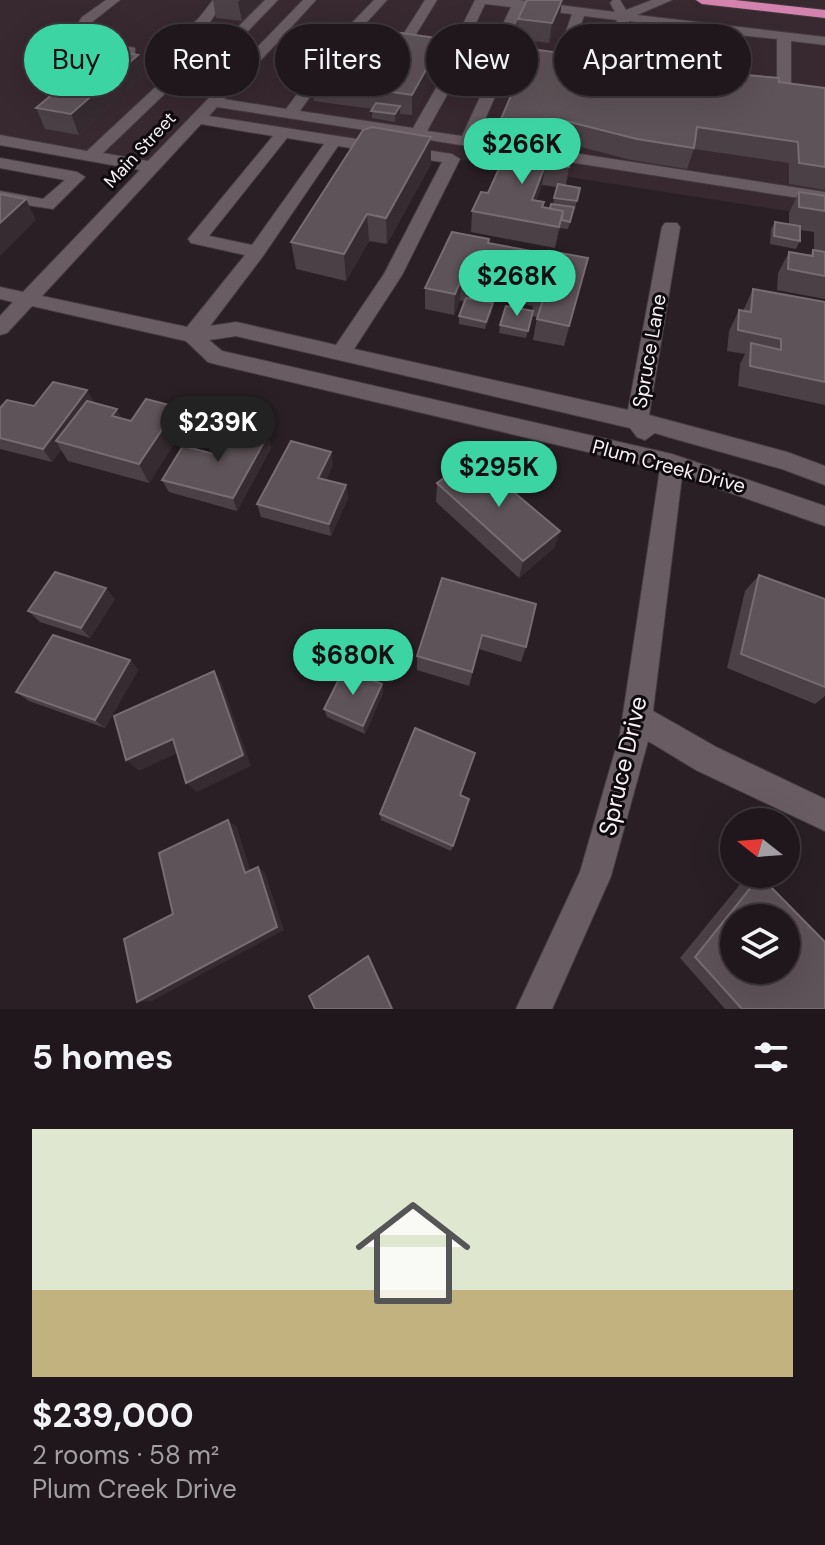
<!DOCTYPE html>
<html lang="en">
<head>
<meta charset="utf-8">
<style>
  :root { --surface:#1f171b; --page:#2c2428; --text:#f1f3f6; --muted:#a19fa3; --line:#3c363a; --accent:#3dd4a3 }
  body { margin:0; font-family:"DM Sans",sans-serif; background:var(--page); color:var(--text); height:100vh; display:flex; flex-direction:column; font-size:30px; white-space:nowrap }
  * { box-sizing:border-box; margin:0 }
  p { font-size:26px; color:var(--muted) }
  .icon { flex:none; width:44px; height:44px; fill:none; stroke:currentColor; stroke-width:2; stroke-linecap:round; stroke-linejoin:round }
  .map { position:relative; height:1009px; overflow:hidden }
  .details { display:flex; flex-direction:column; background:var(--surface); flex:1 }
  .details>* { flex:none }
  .top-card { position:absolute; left:24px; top:24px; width:778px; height:72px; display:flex; gap:16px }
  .needle { width:52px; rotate:287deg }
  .buttons { position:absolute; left:720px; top:808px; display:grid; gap:16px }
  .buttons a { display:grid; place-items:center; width:80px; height:80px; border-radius:50%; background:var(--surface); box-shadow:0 8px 32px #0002,0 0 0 2px var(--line); font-size:40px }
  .price { position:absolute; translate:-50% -68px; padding:0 18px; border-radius:28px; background:var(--accent); color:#111; font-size:26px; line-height:52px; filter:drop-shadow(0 2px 4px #0008) }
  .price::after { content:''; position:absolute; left:50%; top:48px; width:24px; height:18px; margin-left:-12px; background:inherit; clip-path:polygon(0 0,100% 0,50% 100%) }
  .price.current { background:#222; color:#fff }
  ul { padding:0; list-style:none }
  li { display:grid; align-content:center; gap:16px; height:424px; padding:0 32px }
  li span { display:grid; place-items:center; height:248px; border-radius:0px; color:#555 }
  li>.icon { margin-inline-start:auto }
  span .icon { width:144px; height:144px; fill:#fffc; stroke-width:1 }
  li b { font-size:34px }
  h2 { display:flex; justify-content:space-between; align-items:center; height:96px; padding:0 32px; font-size:34px }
  .pill { padding:0 28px; border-radius:36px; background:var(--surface); box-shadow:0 8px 32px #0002,0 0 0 2px var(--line); font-size:28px; line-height:72px }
  .pill.current { background:var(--accent); color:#111 }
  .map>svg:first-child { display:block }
  .built { fill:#382830 }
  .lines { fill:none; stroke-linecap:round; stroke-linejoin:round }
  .minor-casing { stroke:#453c40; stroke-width:2 }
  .highway-casing { stroke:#453c40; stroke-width:2 }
  .minor { fill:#695d63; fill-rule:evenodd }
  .highway { fill:#d483af; fill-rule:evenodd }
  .wall { fill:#4b4045; fill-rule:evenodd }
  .shaded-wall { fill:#362b30 }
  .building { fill:#5e5358; stroke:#766c71; stroke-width:2; fill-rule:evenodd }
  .labels { text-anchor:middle; stroke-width:6; stroke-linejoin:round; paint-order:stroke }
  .far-street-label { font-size:18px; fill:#f9f2f5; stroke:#0f0a0d }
  .street-label { font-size:20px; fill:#f9f2f5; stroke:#0f0a0d }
  .near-street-label { font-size:24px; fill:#f9f2f5; stroke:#0f0a0d }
</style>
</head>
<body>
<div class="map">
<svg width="825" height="1009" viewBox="0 0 825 1009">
  <rect width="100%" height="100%" fill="#291f24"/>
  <path class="built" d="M0,0H825V217L197,119L152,167L0,138Z"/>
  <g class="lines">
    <defs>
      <path id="minor" d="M106,0H120L92,22L87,31L88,38L135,48V54L82,45L75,41L73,31L82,17Z
        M213,0H225L208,25L180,51L208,57L265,0H278L221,59L242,63L303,0H316L284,35L343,32L374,0H387L357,33L382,37V43L350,40L300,111L413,128L455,55L404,48L397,44L425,0H437L412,41L452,46L475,0H519L615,12L610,3L613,0H620L626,10L652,0H672L637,15L825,37V45L791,41V95L784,99L777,95V39L738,35L733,87L726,91L719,87L725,33L687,28L678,80L671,84L664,80L674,27L629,21L616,71L609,75L602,71L617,20L584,16L566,68L510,62L477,138L825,192V202L217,107L209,116L452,154L460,159L402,275L354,349L628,410L662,227L665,223H677L680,227L649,415L787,452L825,466V485L782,469L668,437L655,433L645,440L637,437L630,428L236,336L209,340L222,351L672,454L825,506V526L682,476L653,711L718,748L825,799V831L696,770L648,741L611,876L552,1009H516L580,872L620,734L660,469L215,364L208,362L186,341L32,306L7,333L0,335V316L13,302L0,299V287L23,292L140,170L0,145V135L87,151L165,78H175V84L103,153L148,161L236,70L167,54L168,46L198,19ZM485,4L511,7L490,51L464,48ZM523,9L572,14L556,60L502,53ZM337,40L286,109L224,99L276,44ZM468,57L497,60L462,136L427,131ZM201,124L273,136L188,239L191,243L245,255L187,327L42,296ZM287,138L324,144L252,245L209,236ZM338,146L442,162L384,274L336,345L236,322L210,326L263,256Z
        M0,158L77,172L85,177L53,209L0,201V191L43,199L65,180L0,168Z"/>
      <path id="highway" d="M696,0H735L825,10V18L702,4Z"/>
    </defs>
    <use href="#minor" class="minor-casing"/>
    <use href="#highway" class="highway-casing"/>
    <use href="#minor" class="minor"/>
    <use href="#highway" class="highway"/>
  </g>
  <path class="wall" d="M213,0H263L242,21L216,18Z
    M560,17L549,43L516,39L518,19Z
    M443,39V59L412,115L400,114L395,122L372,118V109L314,101L312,80Z
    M670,68L825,88V190L789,184V163L694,149L687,169L631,160L562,142L557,149L499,140L501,119Z
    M144,75L79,135L45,129L36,108Z
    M431,137V164L387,244L369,241L346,281L296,269L291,242Z
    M510,144L573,154L566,185L580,188L575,209H574L568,229L560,228L555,248L471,232L472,211L488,193ZM542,185L557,187L553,204L550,209L543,207L544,202L536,200Z
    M799,192L825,196V299L777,290L778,273L789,252L810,255L813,250H814V232L800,230V241L796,249L770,244L771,229L775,222L789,224V213Z
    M489,239V243L583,279L564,346L533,340L537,317L532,316L526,338L499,333L500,325L532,311L533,306L473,294L471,299L492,311L485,329L459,324V316L465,302L460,300L454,315L425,309V288Z
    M753,289L825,302V405L738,386L740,364L745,354L727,351L729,331L739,310L743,311Z
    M87,390L94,403L122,418L131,421L177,407L185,427L149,483L68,461L61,450L52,462L0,449V408L34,406Z
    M268,435L271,448L237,511L169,492L162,480L214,454Z
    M333,465L326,480L346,485L348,498L331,536L261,517L257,504Z
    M437,483L560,531L554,548L519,578L436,502Z
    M759,575L825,599V696L815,704L727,668L745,591Z
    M442,578L526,647L521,662L479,649L469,686L417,670V656Z
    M115,599L90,638L40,622L28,611Z
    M130,660L138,670L105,728L29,701L16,692Z
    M382,684L383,693L365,734L327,717L324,709Z
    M461,795L469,799L451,851L381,820L380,814Z
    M760,876L825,1009H725L680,958L742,882Z"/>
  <path class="shaded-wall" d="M240,0H263L242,21L238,2Z
    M562,0L560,17L549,43L552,23Z
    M443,39V59L412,115V95Z
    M138,55L144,75L79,135L71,114Z
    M400,106V113L395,122V114Z
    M566,121L562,142L557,149L560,128Z
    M431,137V164L387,244L386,218Z
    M573,154L569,175L565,188L569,167Z
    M546,163L542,185L529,221L532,200Z
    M26,199L36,220L0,256V223Z
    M563,211L559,232L555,248L559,227Z
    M367,214L369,241L346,281L344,254Z
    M588,258L583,279L564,346L569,326Z
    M475,273L473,294L470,303L471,282Z
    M461,280L460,300L454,315L455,294Z
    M493,303L492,311L485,329L486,322Z
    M87,390L95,404L56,441L61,450L52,462L43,449Z
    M177,407L185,427L149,483L139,464Z
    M117,409L127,428L112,416Z
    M268,435L271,448L237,511L233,498Z
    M331,452L333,465L321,491L318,478Z
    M346,485L348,498L331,536L329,524Z
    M560,531L554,548L519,578L523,561Z
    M106,588L115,599L90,638L81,628Z
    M130,660L138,670L105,728L95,720Z
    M214,671L222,684L251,766L197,792L186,783Z
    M382,684L383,693L365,734L363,726Z
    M173,739L184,750L139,771L126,760Z
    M228,820L237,827L253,879L245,873Z
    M258,867L265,873L284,930L152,1001L137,1002Z
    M368,956L370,957L394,1009H392Z"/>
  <path class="building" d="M527,0H562L552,23L518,19Z
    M353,26L443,39L412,95L312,80Z
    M531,49L613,60L614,56L670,64V68L779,78V82L825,88V167L799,163L798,142L697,127L694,148L637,139L566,121L560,128L501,119Z
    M106,50L138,55L71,114L36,108Z
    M376,103L400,106L395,114L371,111Z
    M372,127L431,137L386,218L367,214L344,254L291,242L363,130Z
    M510,144L573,154L569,167L546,163L532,200L544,202L542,207L563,211L559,227L472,211L481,192L488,193Z
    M558,184L580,188L577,201L554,198Z
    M799,192L825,196V211L799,207Z
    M0,194L26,199L0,223Z
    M551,204L574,207L570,222L562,220L563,211L550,209Z
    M775,222L800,226V241L774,236Z
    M452,232L489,239L488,243L548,254L549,251L588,258L569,326L537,319L544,296L535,295L538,286L475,273L471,282L461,280L455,294L425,288Z
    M813,250L825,252V276L788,269L789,252L813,256Z
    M753,289L825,302V382L750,366L751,343L781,350V339L738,330L739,310L751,312Z
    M466,298L493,303L486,322L459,316Z
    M506,306L533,311L528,331L500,325Z
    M53,382L87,390L43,449L0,438V408L7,400L34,406Z
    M146,399L177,407L139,464L56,441L87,401L117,409L112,416L131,421Z
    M231,426L268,435L233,498L162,480L183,446L214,454Z
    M291,441L331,452L318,478L346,485L329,524L257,504Z
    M472,457L560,531L523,561L437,483Z
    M55,572L106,588L81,628L28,611Z
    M759,575L825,599V687L741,654Z
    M442,578L536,604L526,647L482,635L472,672L417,656Z
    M53,635L130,660L95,720L16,692Z
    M344,669L382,684L363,726L324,709Z
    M214,671L243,755L186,783L173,739L126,760L114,716Z
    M415,728L475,753L460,795L469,799L453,846L380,814Z
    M228,820L245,873L258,867L277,927L137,1002L124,939L173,914L159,853Z
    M760,876L825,942V1009H742L695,957ZM734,918H786V970H734Z
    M368,956L392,1009H315L309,996Z"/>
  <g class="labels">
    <g class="far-street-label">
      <text transform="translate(140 150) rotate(-47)" y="6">Main Street</text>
    </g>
    <g class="street-label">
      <text transform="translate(649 351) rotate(-80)" y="7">Spruce Lane</text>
      <text transform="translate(669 466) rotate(15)" y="7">Plum Creek Drive</text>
    </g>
    <g class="near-street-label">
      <text transform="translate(623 766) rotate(-77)" y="8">Spruce Drive</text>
    </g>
  </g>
</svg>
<div class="buttons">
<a><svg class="needle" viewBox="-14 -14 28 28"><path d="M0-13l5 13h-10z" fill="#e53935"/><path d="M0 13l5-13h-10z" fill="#a19fa3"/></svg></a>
<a><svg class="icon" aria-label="layers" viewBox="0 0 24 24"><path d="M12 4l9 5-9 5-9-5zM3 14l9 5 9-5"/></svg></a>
</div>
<b class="price" style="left:522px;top:186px">$266K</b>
<b class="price" style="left:517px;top:318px">$268K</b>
<b class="price current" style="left:218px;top:464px">$239K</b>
<b class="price" style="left:499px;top:509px">$295K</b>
<b class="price" style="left:353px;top:697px">$680K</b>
<div class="top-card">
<a class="pill current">Buy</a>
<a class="pill">Rent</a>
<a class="pill">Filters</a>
<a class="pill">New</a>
<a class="pill">Apartment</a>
</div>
</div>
<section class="details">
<h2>5 homes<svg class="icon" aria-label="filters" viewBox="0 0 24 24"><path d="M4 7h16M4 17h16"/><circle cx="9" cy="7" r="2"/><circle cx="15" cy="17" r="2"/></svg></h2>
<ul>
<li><span style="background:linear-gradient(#dfe7d0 65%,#c2b280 0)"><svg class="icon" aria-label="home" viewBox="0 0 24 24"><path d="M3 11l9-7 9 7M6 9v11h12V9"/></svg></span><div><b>$239,000</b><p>2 rooms · 58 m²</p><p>Plum Creek Drive</p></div></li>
</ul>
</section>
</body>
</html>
